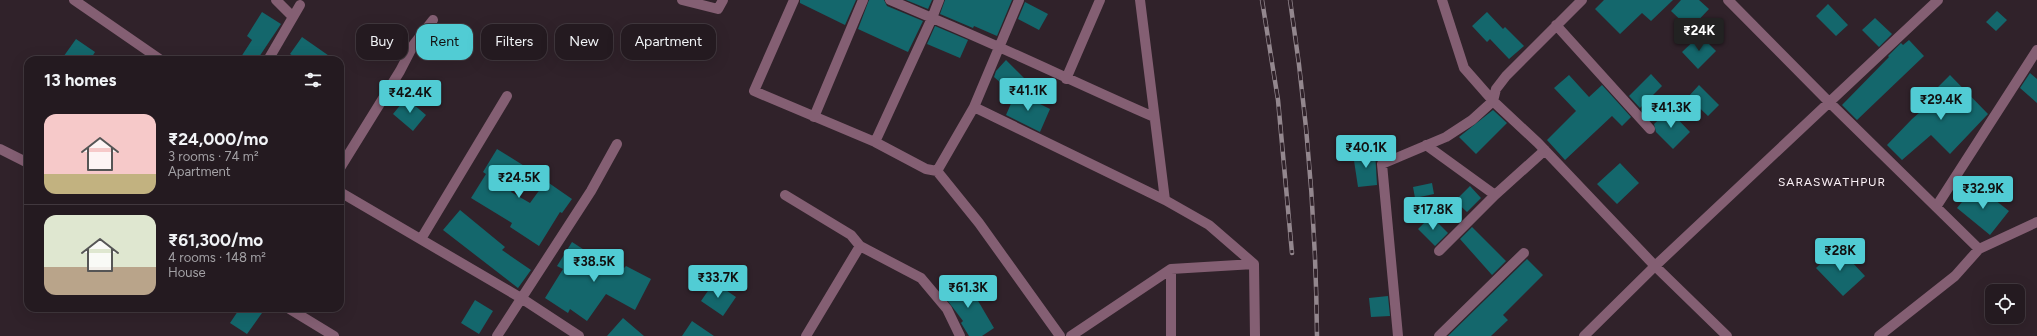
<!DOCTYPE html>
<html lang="en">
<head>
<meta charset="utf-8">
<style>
  :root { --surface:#241a20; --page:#30272d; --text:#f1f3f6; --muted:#a3a1a5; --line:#41383e; --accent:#51ccd4 }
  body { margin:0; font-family:Figtree,sans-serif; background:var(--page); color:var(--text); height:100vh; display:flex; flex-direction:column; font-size:15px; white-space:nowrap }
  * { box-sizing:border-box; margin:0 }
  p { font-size:13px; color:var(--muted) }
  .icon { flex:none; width:22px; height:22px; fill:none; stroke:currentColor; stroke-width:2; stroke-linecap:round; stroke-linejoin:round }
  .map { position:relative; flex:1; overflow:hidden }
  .sheet { position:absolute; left:24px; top:56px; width:320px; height:256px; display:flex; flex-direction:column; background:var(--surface); border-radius:12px; box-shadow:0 4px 16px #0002,0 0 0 1px var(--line) }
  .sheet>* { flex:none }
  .guide { position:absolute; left:356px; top:24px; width:380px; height:36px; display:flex; gap:8px }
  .tools { position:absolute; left:1985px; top:284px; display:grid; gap:8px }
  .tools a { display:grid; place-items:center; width:40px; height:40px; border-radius:8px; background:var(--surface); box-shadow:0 4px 16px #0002,0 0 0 1px var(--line); font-size:20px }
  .price { position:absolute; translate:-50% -34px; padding:0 9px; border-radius:4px; background:var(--accent); color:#111; font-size:13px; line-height:26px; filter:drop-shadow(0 1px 2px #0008) }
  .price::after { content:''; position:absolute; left:50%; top:24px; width:12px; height:9px; margin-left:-6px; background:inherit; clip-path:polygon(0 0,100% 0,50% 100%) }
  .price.active { background:#222; color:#fff }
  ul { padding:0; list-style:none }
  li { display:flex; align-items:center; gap:12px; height:100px; padding:0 20px }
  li+li { border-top:1px solid var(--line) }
  li span { display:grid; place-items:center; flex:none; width:112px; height:80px; border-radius:12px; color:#555 }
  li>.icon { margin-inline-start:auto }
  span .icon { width:48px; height:48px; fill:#fffc; stroke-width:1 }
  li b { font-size:17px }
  h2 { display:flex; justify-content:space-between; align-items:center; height:48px; padding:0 20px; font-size:17px }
  .pill { padding:0 14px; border-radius:12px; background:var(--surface); box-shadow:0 4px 16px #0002,0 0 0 1px var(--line); font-size:14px; line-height:36px }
  .pill.active { background:var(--accent); color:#111 }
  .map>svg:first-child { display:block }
  .building { fill:#14676c }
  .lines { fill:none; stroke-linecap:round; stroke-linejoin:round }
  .minor { stroke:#845f73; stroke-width:10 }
  .rail-casing { stroke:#93878e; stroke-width:4.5 }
  .rail { stroke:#30222a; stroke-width:3; stroke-dasharray:9; stroke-linecap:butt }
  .labels { text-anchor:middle; stroke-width:3; stroke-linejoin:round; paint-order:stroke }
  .neighbourhood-label { font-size:12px; letter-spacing:1px; fill:#fbf1f6; stroke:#30222a }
</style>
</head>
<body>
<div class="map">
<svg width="2037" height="336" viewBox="0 0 2037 336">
  <rect width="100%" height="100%" fill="#30222a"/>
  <path class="building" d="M800,0H856L845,25L800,3Z
    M869,0H884L887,6L923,21L908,52L858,29Z
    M906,0H932L928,9Z
    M945,0H1012L997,36L974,26L973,28L940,14Z
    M1604,0H1673L1651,21L1642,13L1620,34L1595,9Z
    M1681,0H1699L1709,9L1690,29L1671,11Z
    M1025,2L1048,14L1039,30L1018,19Z
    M1828,4L1848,25L1836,36L1816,16Z
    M1997,11L2007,20L1996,31L1986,22Z
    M262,12L281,24L257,60H239L252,40L247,36Z
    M1487,12L1503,29L1505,27L1524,46L1509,59L1490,39L1487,42L1472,26Z
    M1875,18L1892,34L1879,47L1862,30Z
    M935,26L968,40L960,58L927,44Z
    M1700,35L1716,51L1698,69L1682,52Z
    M302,37L335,60H299L290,54Z
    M76,39L95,52L90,60H61Z
    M1909,40L1924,56L1857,120L1842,105L1889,57L1888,56L1901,43L1903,45Z
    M1006,60L1024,78L1011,92L994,77L996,71Z
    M2030,73L2037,79V103L2020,88Z
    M1651,74L1662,86L1640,108L1629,96Z
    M1569,75L1589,97L1602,85L1631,117L1622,126L1612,116L1565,160L1547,140L1576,111L1554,88Z
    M1950,75L1988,114L1950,154L1931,135L1902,160L1887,145L1912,119L1942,93L1937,88Z
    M1699,85L1719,105L1708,116L1688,97Z
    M1016,92L1050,109L1040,132L1006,115Z
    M406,98L426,115L413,131L393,114Z
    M1493,110L1507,123L1476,154L1459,137Z
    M1669,110L1690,132L1673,149L1656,132L1654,124Z
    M497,149L526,167L511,192L530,203L546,181L572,199L562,213L560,212L539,246L510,227L512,223L471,198L486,174L483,172Z
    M1375,151L1377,185L1358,187L1353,154Z
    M1620,163L1639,183L1617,204L1597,184Z
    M1432,183L1434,194L1415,198L1413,187Z
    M1976,185L2009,211L1990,235L1957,208Z
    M1470,186L1481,198L1467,212L1455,201Z
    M460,210L505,247L502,250L531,270L518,288L443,230Z
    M1431,216L1448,233L1435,246L1418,229Z
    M1472,227L1506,261L1492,275L1460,239Z
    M572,242L597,258L600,253L624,268L626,266L651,279L635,310L606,294L587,321L570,309L568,313L545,298L563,269L557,266Z
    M1838,247L1865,276L1843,296L1816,268Z
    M1527,259L1543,275L1503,315L1508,320L1491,336H1448Z
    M960,277L974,294L994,328L982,336H969L961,323L963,321L941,292Z
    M714,282L736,297L723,316L701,301Z
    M1388,296L1390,316L1371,317L1369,298Z
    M475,300L493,311L479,334L461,323Z
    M240,308H255L262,313L247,334L230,323Z
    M623,318L644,336H607Z
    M692,321L714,336H682Z"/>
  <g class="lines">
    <path class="minor" d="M74,0L161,60
      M276,0L293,17
      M682,0L718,9L723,0
      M794,0L754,91L875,142L926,169L937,171L974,107L1019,0
      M939,0L932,18C1007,49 1080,85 1154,117
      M1140,0L1165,200L1209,225L1254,264L1255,336
      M1442,0L1464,68L1493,101L1538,143L1655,266L1727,336
      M1728,0L1829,102L1979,249
      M1556,25L1650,129
      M268,60L300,5
      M1066,79L1100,0
      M974,107L1165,200
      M814,117L863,0
      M875,142L932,18L890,0
      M1426,145L1495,195
      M0,149L28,163
      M340,168L400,71L414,44L433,20
      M937,171L979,223L1060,336
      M340,192L521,298L579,336
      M785,195L851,235L860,246L921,278L947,309L960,336
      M1936,207L2037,50
      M421,239L507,96
      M1439,251L1495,195L1545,150
      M1171,269V336
      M288,308L334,336
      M497,336L591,191L617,144
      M806,336L860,246
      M1071,336L1171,269L1254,264
      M1398,336L1382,164L1446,137L1472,120L1493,101L1496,89L1506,76L1582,0
      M1439,336L1524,253
      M1584,336L1655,266L1938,0
      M1879,336L1955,276L1979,249L2037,222"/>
    <defs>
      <path id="rail" d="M1262,0L1278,100L1292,253
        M1290,0C1307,111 1316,224 1317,336"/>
    </defs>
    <use href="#rail" class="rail-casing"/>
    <use href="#rail" class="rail"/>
  </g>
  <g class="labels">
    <g class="neighbourhood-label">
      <text x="1832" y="186">SARASWATHPUR</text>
    </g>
  </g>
</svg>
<div class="tools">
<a><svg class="icon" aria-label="locate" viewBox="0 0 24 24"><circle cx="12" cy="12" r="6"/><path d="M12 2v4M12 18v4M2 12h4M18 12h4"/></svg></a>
</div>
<b class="price active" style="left:1699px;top:52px">₹24K</b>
<b class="price" style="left:1028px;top:112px">₹41.1K</b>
<b class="price" style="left:410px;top:114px">₹42.4K</b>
<b class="price" style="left:1941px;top:121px">₹29.4K</b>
<b class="price" style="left:1671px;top:129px">₹41.3K</b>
<b class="price" style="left:1366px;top:169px">₹40.1K</b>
<b class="price" style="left:519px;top:199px">₹24.5K</b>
<b class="price" style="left:1983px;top:210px">₹32.9K</b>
<b class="price" style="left:1433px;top:231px">₹17.8K</b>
<b class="price" style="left:1840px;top:272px">₹28K</b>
<b class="price" style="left:594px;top:283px">₹38.5K</b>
<b class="price" style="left:718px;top:299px">₹33.7K</b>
<b class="price" style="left:968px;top:309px">₹61.3K</b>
<div class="guide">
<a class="pill">Buy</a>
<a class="pill active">Rent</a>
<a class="pill">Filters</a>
<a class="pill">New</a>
<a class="pill">Apartment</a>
</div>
<section class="sheet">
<h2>13 homes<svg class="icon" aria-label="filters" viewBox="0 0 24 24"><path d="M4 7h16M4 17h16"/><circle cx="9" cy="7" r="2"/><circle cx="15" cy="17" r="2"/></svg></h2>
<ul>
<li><span style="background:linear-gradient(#f6c9c9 75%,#c2b280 0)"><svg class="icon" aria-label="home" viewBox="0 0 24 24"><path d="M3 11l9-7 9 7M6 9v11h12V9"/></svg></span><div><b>₹24,000/mo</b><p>3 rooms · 74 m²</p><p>Apartment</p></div></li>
<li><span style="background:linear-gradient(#dfe7d0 65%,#b9a48a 0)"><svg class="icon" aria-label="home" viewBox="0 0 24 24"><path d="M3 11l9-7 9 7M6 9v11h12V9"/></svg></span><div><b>₹61,300/mo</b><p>4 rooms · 148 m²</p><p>House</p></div></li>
</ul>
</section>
</div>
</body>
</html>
